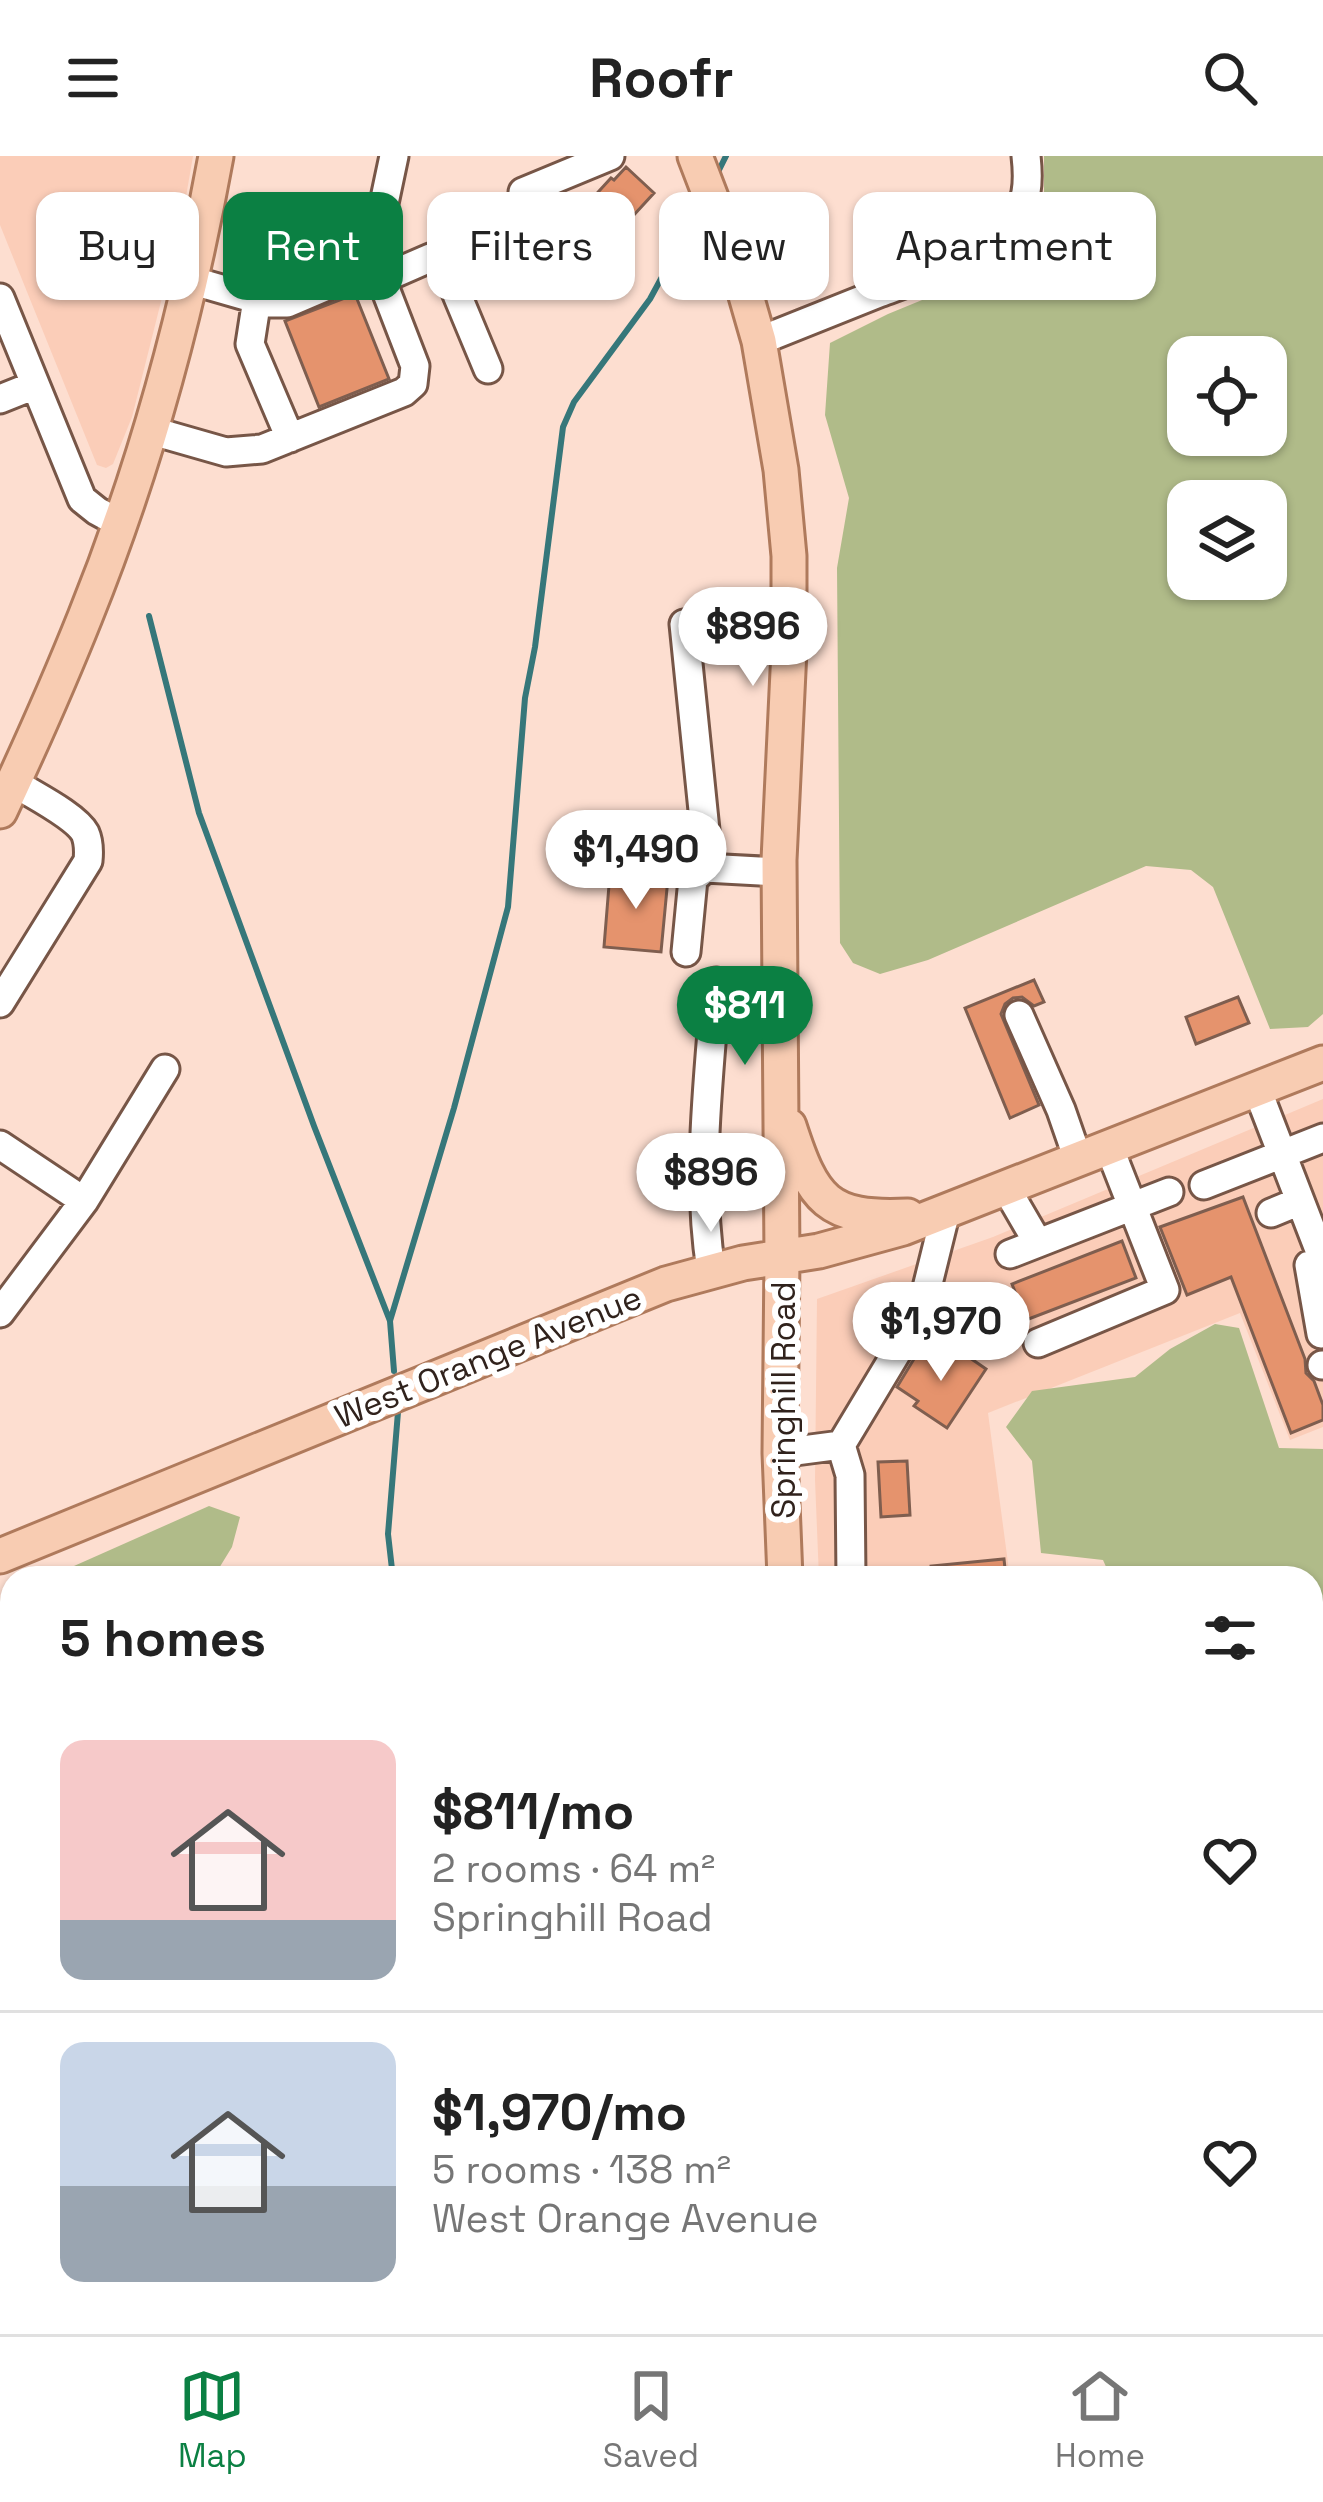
<!DOCTYPE html>
<html lang="en">
<head>
<meta charset="utf-8">
<style>
  :root { --surface:#fff; --page:#f6f6f6; --text:#222; --muted:#767676; --line:#e0e0e0; --accent:#0b8043 }
  body { margin:0; font-family:"Space Grotesk",sans-serif; background:var(--page); color:var(--text); height:100vh; display:flex; flex-direction:column; font-size:45px; white-space:nowrap }
  * { box-sizing:border-box; margin:0 }
  p { font-size:39px; color:var(--muted) }
  .icon { flex:none; width:66px; height:66px; fill:none; stroke:currentColor; stroke-width:2; stroke-linecap:round; stroke-linejoin:round }
  .map { position:relative; flex:1; overflow:hidden }
  .panel { position:absolute; left:0px; top:1410px; width:1323px; height:768px; display:flex; flex-direction:column; background:var(--surface); border-radius:36px 36px 0 0; box-shadow:0 3px 9px #0004 }
  .panel>* { flex:none }
  .banner { position:absolute; left:36px; top:36px; width:1251px; height:108px; display:flex; gap:24px }
  .buttons { position:absolute; left:1167px; top:180px; display:grid; gap:24px }
  .buttons a { display:grid; place-items:center; width:120px; height:120px; border-radius:24px; background:var(--surface); box-shadow:0 3px 9px #0004; font-size:60px }
  .price { position:absolute; translate:-50% -102px; padding:0 27px; border-radius:42px; background:#fff; color:#222; font-size:39px; line-height:78px; filter:drop-shadow(0 3px 6px #0008) }
  .price::after { content:''; position:absolute; left:50%; top:72px; width:36px; height:27px; margin-left:-18px; background:inherit; clip-path:polygon(0 0,100% 0,50% 100%) }
  .price.on { background:var(--accent); color:#fff }
  ul { padding:0; list-style:none }
  li { display:flex; align-items:center; gap:36px; height:300px; padding:0 60px }
  li+li { border-top:3px solid var(--line) }
  li span { display:grid; place-items:center; flex:none; width:336px; height:240px; border-radius:24px; color:#555 }
  li>.icon { margin-inline-start:auto }
  span .icon { width:144px; height:144px; fill:#fffc; stroke-width:1 }
  li b { font-size:51px }
  h2 { display:flex; justify-content:space-between; align-items:center; height:144px; padding:0 60px; font-size:51px }
  .tag { padding:0 42px; border-radius:24px; background:var(--surface); box-shadow:0 3px 9px #0004; font-size:42px; line-height:108px }
  .tag.on { background:var(--accent); color:#fff }
  header { display:flex; justify-content:space-between; align-items:center; height:156px; padding:0 60px; background:var(--surface); font-size:54px; font-weight:700 }
  .tab-bar { display:flex; justify-content:space-around; align-items:center; height:168px; border-top:3px solid var(--line); background:var(--surface); font-size:33px; color:var(--muted) }
  .tab-bar a { display:grid; justify-items:center; gap:6px }
  .tab-bar .on { color:var(--accent) }
  .map>svg:first-child { display:block }
  .built { fill:#fbcdb8 }
  .green { fill:#b0bb89; fill-rule:evenodd }
  .lines { fill:none; stroke-linecap:round; stroke-linejoin:round }
  .stream { stroke:#36777a; stroke-width:6 }
  .building { fill:#e5936d; stroke:#7f5e4f; stroke-width:3 }
  .minor-casing { stroke:#775647; stroke-width:33 }
  .major-casing { stroke:#af7a5c; stroke-width:39 }
  .minor { stroke:#fff; stroke-width:27 }
  .major { stroke:#f8ccb2; stroke-width:33 }
  .labels { text-anchor:middle; stroke-width:12; stroke-linejoin:round; paint-order:stroke }
  .street-label { font-size:33px; fill:#30221c; stroke:#fff }
</style>
</head>
<body>
<header><svg class="icon" aria-label="menu" viewBox="0 0 24 24"><path d="M4 6h16M4 12h16M4 18h16"/></svg>Roofr<svg class="icon" aria-label="search" viewBox="0 0 24 24"><circle cx="10" cy="10" r="6"/><path d="M15 15l6 6"/></svg></header>
<div class="map">
<svg width="1323" height="2178" viewBox="0 0 1323 2178">
  <rect width="100%" height="100%" fill="#fdded0"/>
  <path class="built" d="M0,0H193L183,58L132,261L113,308L106,312L97,309L0,69Z
    M1323,943V1271L1290,1284L1240,1157L988,1257L1010,1422H819L815,1324L817,1143L993,1081Z
    M1323,1868V2178H855V2166H1311V1873Z"/>
  <path class="green" d="M1044,0H1323V858L1308,871L1270,873L1213,731L1191,714L1146,710L928,804L880,818L853,807L840,787L837,412L849,342L825,259L830,187L888,158L961,128L1017,94L1044,43ZM1188,201H1266V279H1188ZM1188,345H1266V423H1188Z
    M1215,1168L1239,1172L1279,1292L1323,1293V1501L1311,1503V1422H1111L1103,1404L1041,1397L1032,1305L1006,1271L1032,1235L1135,1221L1170,1193Z
    M209,1350L240,1361L232,1391L213,1422H47Z
    M12,1441V1611L0,1586V1448Z"/>
  <g class="lines">
    <path class="stream" d="M717,18L726,0
      M149,460L199,657L314,970L390,1165
      M394,1215L390,1165L454,952L508,751L525,542L535,491L563,271L574,246L650,143L700,51
      M393,1422L388,1378L398,1256
      M269,2178L273,2166"/>
  </g>
  <path class="building" d="M626,11L654,37L599,97L568,69L611,22L614,24Z
    M278,67L304,72L294,123L268,118Z
    M355,138L389,223L319,251L285,165Z
    M610,717L668,722L661,796L604,791Z
    M1034,824L1044,846L1034,850L1022,841L1013,842L1005,848L1001,858L1039,949L1010,962L965,852Z
    M1238,841L1249,867L1196,888L1186,861Z
    M1243,1041L1305,1203L1306,1217L1314,1225L1323,1249V1264L1291,1277L1231,1121L1187,1139L1160,1071Z
    M1122,1085L1136,1122L1026,1164L1012,1128Z
    M954,1191L986,1213L947,1272L914,1250L918,1245L897,1231L920,1193L943,1208Z
    M907,1305L910,1359L881,1361L878,1306Z
    M1004,1403L1006,1422H931V1410Z"/>
  <g class="lines">
    <defs>
      <path id="minor" d="M523,36L610,0
        M376,109L375,90L394,0
        M382,123L430,102L443,105L488,213
        M0,142L82,343L97,355L119,367
        M257,143L250,188L290,282
        M759,185C799,169 839,153 879,137C916,123 986,100 1010,70C1028,49 1029,26 1026,0
        M0,243L35,229
        M149,274L226,296L262,293L404,236L413,228L415,210L376,109L287,147H270L190,124
        M684,468L706,684L705,712L693,723L686,796
        M705,712L780,716
        M0,847L88,705C89,695 89,686 85,677C75,659 31,638 13,626
        M714,850L736,853L780,849
        M1019,859L1061,954L1078,1003
        M1257,933L1323,1104
        M0,989L84,1045
        M1204,1029L1323,982
        M1006,1032L1038,1087
        M1271,1057L1300,1045
        M1010,1098L1169,1036
        M1309,1109L1321,1178
        M711,1114C696,1018 709,923 716,826
        M0,1157L84,1045L165,913
        M1038,1187L1165,1134L1109,991
        M1322,1209H1323
        M780,1297L841,1289
        M851,1422L850,1319L841,1289L921,1156L946,1055
        M1311,1532L1323,1530
        M0,2042L12,2076
        M15,2178L17,2166
        M409,2178L416,2166
        M559,2178V2166
        M722,2178V2166"/>
      <path id="major" d="M695,0L738,112L759,185L781,314L789,400V494L779,704L782,1101L780,1297L785,1422
        M0,655C30,591 59,526 85,461C144,315 188,154 216,0
        M789,970C813,1044 827,1064 908,1060
        M0,1400L666,1128L743,1107L819,1095L903,1072L1323,907
        M795,2166V2178"/>
    </defs>
    <use href="#minor" class="minor-casing"/>
    <use href="#major" class="major-casing"/>
    <use href="#minor" class="minor"/>
    <use href="#major" class="major"/>
  </g>
  <g class="labels">
    <g class="street-label">
      <text transform="translate(488 1200) rotate(-22)" y="12">West Orange Avenue</text>
      <text transform="translate(783 1244) rotate(-90)" y="12">Springhill Road</text>
    </g>
  </g>
</svg>
<div class="buttons">
<a><svg class="icon" aria-label="locate" viewBox="0 0 24 24"><circle cx="12" cy="12" r="6"/><path d="M12 2v4M12 18v4M2 12h4M18 12h4"/></svg></a>
<a><svg class="icon" aria-label="layers" viewBox="0 0 24 24"><path d="M12 4l9 5-9 5-9-5zM3 14l9 5 9-5"/></svg></a>
</div>
<b class="price" style="left:753px;top:533px">$896</b>
<b class="price" style="left:636px;top:756px">$1,490</b>
<b class="price on" style="left:745px;top:912px">$811</b>
<b class="price" style="left:711px;top:1079px">$896</b>
<b class="price" style="left:941px;top:1228px">$1,970</b>
<div class="banner">
<a class="tag">Buy</a>
<a class="tag on">Rent</a>
<a class="tag">Filters</a>
<a class="tag">New</a>
<a class="tag">Apartment</a>
</div>
<section class="panel">
<h2>5 homes<svg class="icon" aria-label="filters" viewBox="0 0 24 24"><path d="M4 7h16M4 17h16"/><circle cx="9" cy="7" r="2"/><circle cx="15" cy="17" r="2"/></svg></h2>
<ul>
<li><span style="background:linear-gradient(#f6c9c9 75%,#9aa5b1 0)"><svg class="icon" aria-label="home" viewBox="0 0 24 24"><path d="M3 11l9-7 9 7M6 9v11h12V9"/></svg></span><div><b>$811/mo</b><p>2 rooms · 64 m²</p><p>Springhill Road</p></div><svg class="icon" aria-label="heart" viewBox="0 0 24 24"><path d="M12 20l-8-8c-3-5 5-10 8-4 3-6 11-1 8 4z"/></svg></li>
<li><span style="background:linear-gradient(#c9d6e8 60%,#9aa5b1 0)"><svg class="icon" aria-label="home" viewBox="0 0 24 24"><path d="M3 11l9-7 9 7M6 9v11h12V9"/></svg></span><div><b>$1,970/mo</b><p>5 rooms · 138 m²</p><p>West Orange Avenue</p></div><svg class="icon" aria-label="heart" viewBox="0 0 24 24"><path d="M12 20l-8-8c-3-5 5-10 8-4 3-6 11-1 8 4z"/></svg></li>
</ul>
</section>
</div>
<nav class="tab-bar">
<a class="on"><svg class="icon" aria-label="map" viewBox="0 0 24 24"><path d="M3 6l6-2 6 2 6-2v14l-6 2-6-2-6 2zM9 4v14M15 6v14"/></svg>Map</a>
<a><svg class="icon" aria-label="saved" viewBox="0 0 24 24"><path d="M7 4h10v16l-5-4-5 4z"/></svg>Saved</a>
<a><svg class="icon" aria-label="home" viewBox="0 0 24 24"><path d="M3 11l9-7 9 7M6 9v11h12V9"/></svg>Home</a>
</nav>
</body>
</html>
